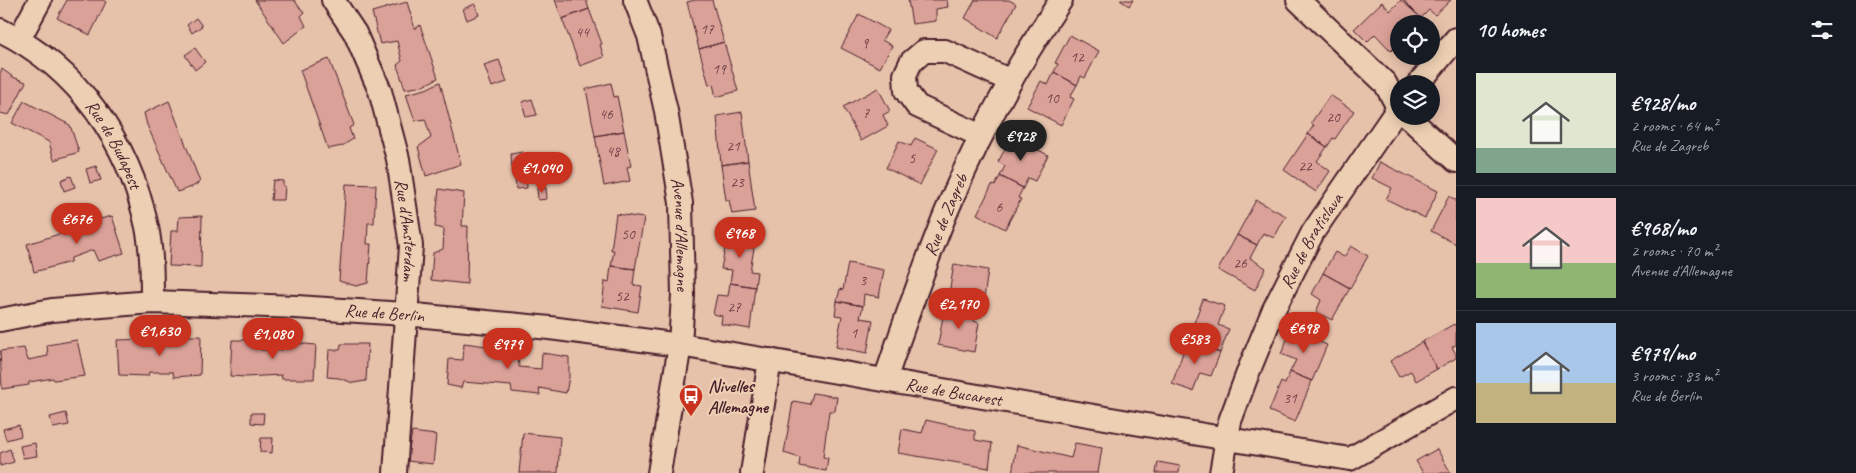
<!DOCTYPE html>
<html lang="en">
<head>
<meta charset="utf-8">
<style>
  :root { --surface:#171b24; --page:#242831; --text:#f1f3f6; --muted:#9ea1a6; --line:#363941; --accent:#c8321e }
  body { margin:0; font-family:Caveat,sans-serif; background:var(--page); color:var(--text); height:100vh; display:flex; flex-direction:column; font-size:19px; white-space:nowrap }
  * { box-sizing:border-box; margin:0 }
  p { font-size:16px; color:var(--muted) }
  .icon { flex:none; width:28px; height:28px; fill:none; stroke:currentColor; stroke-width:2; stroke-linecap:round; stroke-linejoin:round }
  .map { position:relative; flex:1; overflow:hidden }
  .drawer { display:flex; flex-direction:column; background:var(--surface); width:400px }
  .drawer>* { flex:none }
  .controls { position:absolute; left:1390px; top:15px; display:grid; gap:10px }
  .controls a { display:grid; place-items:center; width:50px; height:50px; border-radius:50%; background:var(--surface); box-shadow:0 2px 12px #0003; font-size:25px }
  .price { position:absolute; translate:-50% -42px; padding:0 11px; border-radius:18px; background:var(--accent); color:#fff; font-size:16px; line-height:32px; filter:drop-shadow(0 1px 2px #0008) }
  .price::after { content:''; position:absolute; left:50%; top:30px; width:15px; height:11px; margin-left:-8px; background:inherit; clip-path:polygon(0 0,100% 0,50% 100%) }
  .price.selected { background:#222; color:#fff }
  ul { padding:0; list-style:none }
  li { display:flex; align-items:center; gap:15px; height:125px; padding:0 20px }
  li+li { border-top:1px solid var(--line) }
  li span { display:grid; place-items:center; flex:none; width:140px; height:100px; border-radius:0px; color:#555 }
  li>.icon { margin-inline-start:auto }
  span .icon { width:60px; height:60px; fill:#fffc; stroke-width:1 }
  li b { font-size:21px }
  h2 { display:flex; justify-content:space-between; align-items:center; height:60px; padding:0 20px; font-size:21px }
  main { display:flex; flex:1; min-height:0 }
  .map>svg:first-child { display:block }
  .building { fill:#daa198; stroke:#4a1f2b }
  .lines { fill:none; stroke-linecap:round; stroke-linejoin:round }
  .minor-casing { stroke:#4a1f2b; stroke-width:26 }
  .minor { stroke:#edd0b3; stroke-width:22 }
  .labels { text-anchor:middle; stroke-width:4; stroke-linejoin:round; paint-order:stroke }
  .number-label { font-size:15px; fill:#6e4046 }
  .street-label { font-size:18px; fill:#4a1f2b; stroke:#edd0b3 }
  .poi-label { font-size:18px; font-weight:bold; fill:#4a1f2b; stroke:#edd0b3; text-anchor:start }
</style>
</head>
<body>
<main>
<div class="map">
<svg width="1456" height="473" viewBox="0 0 1456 473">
  <rect width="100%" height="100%" fill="#e7c2ab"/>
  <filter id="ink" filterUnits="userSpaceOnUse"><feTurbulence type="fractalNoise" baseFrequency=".02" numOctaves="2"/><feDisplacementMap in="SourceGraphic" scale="10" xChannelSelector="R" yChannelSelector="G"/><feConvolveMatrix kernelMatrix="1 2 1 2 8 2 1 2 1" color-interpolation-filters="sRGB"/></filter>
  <g filter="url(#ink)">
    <path class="building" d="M67,0H103L106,2L90,35L57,18Z
      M255,0H294L304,13L301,16L306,26L284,43Z
      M555,0H586L589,9L562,19Z
      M695,0H712L724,42L699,49L687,2Z
      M908,0H947L948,7L936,9V21L912,24Z
      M975,0H1009L1016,4L997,38L965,18Z
      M1120,0H1133L1129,6Z
      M1401,0L1421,18L1415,24H1399V43L1391,51L1375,34L1367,42L1354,29L1382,2L1390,11Z
      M1403,0H1451L1435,15L1429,10L1421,18Z
      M407,2L415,29L420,25L438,78L423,86L405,89L397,65L402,61L397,41L380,44L372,12Z
      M475,4L479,15L467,20L463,9Z
      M589,9L602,44L600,45L604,57L580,66L562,19Z
      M859,14L888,30L882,40L892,46L880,68L841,48Z
      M196,18L202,26L192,33L187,25Z
      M1070,35L1099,51L1085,78L1081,76L1077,85L1054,72L1058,64L1055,63Z
      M724,42L738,91L716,97L713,84L709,85L699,49Z
      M195,48L205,62L195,70L185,55Z
      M329,59L354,125L349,128L353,139L342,146L328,149L300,70Z
      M499,60L507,82L492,87L484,65Z
      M2,69L13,77L26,82L9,115L0,113V73Z
      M1054,72L1077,85L1070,97L1074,99L1061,125L1027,107L1041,81L1048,85Z
      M440,82L461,164L426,176L418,147L431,138L425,119L415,121L406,94L426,89Z
      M611,83L614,97L617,96L624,131L595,136L586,89Z
      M878,88L890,111L883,115L888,126L861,141L843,107Z
      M1330,95L1354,111L1335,139L1333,138L1327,147L1308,134L1314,125L1311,123Z
      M532,99L537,115L526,117L522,102Z
      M24,101L70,125L79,152L54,160L49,142L12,123Z
      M169,101L200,182L192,187L177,192L147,125L144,113Z
      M742,112L748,161L721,165L717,116Z
      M624,131L631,166L627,167L630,181L604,186L595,136Z
      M1308,134L1327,147L1317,161L1330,171L1316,192L1284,170Z
      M1012,136L1048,155L1035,181L1028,178L1023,188L1000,176L1005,166L998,162Z
      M915,138L938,149L920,185L886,168L899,141L911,146Z
      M522,152L524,166L512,168L511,154Z
      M748,161L755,211L732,214L729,200H726L721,165Z
      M1380,162L1438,191L1425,218L1386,199L1392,188L1372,178Z
      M96,166L101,180L90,183L86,169Z
      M526,174L527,188L516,189L515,175Z
      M71,176L75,187L64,191L61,180Z
      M1000,176L1023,188L1018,198L1021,199L1005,229L977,214L992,185L995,186Z
      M273,180L283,181V186H285L284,200H271Z
      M346,184L376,185L374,223H368L367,244H371L368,283L356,286L339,281Z
      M537,188H546L547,199L538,200Z
      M439,189L464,193L462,226H468L467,284L431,280L433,253L443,249L444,229L435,227Z
      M1449,196L1456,200V244L1431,231Z
      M1256,200L1286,216L1274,238L1263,233L1257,245L1237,235Z
      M616,214L644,218L635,269L611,266L614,250H611Z
      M112,216L124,253L98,261L93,250L71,258L70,262L34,272L27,244L85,226V223Z
      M202,216L201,267L169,266L171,231H178L179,217Z
      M728,232L756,237L750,271L757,272L755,287L730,283L732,270L721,269Z
      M1237,235L1257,245L1250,258L1266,268L1255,290L1218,270Z
      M1351,246L1368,256L1350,288L1323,273L1335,252L1344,257Z
      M848,263L884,270L879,297L864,294L863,306L837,301L840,289L843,290Z
      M954,264L988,270L984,299H978L976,310L951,307L953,294H949Z
      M611,266L635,269L633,285L642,286L638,312L602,306L605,281L609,282Z
      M1323,273L1350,288L1332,320L1316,312L1321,300L1312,294Z
      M730,283L755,287L750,329L721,324L722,316L713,314L717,295L728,296Z
      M1203,299L1225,306L1218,325L1229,329L1220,353L1187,341Z
      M837,301L863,306L860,318L873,320L867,353L836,347L842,316L835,315Z
      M951,307L976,310L974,321L979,323L974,352L938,345L943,316L949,317Z
      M1454,324L1456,327V345L1452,347L1456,354V358L1437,369L1422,342Z
      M1291,330L1327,345L1312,381L1290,372L1296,360L1281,354Z
      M172,336H201L200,375L174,377L173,372H149L148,376L119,375L117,340L149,339L150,345H171Z
      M77,340L85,376L54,380L53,378L29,382V385L2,389L0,351L24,348L28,360L48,356L47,345Z
      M232,340H259L261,350H282L285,342L316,345L314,379H282L281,375L245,377L230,376Z
      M1187,341L1220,353L1211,376L1200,373L1193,391L1172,384Z
      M1422,342L1437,369L1416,381L1411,371L1399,377L1390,361Z
      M464,343L518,350L519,367L541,369L542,353L569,357V377L566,393L539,388L540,395L512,392L511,386L463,382L461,388L447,385L449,359L463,360Z
      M341,344H368L366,381L353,383L339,378L327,377L329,350H340Z
      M1290,372L1312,381L1295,422L1269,411L1281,382L1285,384Z
      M813,393L837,397L835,411H829L823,457L828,458L826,471L799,466L800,458L784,453L793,401L810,404Z
      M66,413L69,425L53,428L50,417Z
      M251,413H264L263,424L251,423Z
      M926,420L975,431V440L992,443L989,468L898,453L902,429L922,433Z
      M19,425L21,436L6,440L3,429Z
      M412,432L436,435L433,464L407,461Z
      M523,433L560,437L558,473H519Z
      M261,438H273L272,453L260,452Z
      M35,443L37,456L23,458L20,446Z
      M1075,443L1102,448L1098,473H1012L1017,445L1071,458Z
      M10,449L14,462L0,466V453Z
      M1437,449L1451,473H1423L1416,461Z
      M1158,462L1180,466L1179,473H1156Z"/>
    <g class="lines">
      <defs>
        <g id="minor">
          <path id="s1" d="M333,0L355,33L380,91L398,159L411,246L395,473"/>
          <path id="s2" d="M635,0L649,36L666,111L681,203L683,295L680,345L659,473"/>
          <path d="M1298,0L1385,83L1399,109"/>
          <path id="s3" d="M0,30C78,68 129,142 147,227C152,252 152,277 152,302"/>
          <path d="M19,39L40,0"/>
          <path d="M1418,84L1456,39"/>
          <path d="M1407,116L1456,161"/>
          <path d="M981,136L917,106L906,91L905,75L911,62L924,51H945L1011,81"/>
          <path id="s4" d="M0,320L52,310L152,302L296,307L405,314L550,328L680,345L1228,439L1350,459L1456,398"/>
          <path id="s5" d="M885,380C904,324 923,269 945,215C976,140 1016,67 1061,0"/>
          <path d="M752,473L770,360"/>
          <path id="s6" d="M1221,473L1230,421L1249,370L1274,309L1313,232L1399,107"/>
        </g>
      </defs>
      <use href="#minor" class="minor-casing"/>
      <use href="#minor" class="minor"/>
    </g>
  </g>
  <defs>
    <symbol id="bus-pin" viewBox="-11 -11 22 30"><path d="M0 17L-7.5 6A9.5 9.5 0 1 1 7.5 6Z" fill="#c8321e" stroke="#edd0b3"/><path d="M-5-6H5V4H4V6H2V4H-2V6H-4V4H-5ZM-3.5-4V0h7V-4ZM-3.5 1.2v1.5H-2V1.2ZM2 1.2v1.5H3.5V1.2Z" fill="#fff"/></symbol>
  </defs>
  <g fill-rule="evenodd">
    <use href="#bus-pin" x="677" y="382" width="28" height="38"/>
  </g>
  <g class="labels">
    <g class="number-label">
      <text x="707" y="34">17</text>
      <text x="582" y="37">44</text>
      <text x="865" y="48">9</text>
      <text x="1077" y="62">12</text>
      <text x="719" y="74">19</text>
      <text x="1052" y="103">10</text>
      <text x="866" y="118">7</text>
      <text x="606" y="119">46</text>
      <text x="1333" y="122">20</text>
      <text x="733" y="151">21</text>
      <text x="613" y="156">48</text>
      <text x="912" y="163">5</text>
      <text x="1305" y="171">22</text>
      <text x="737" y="187">23</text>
      <text x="999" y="212">6</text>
      <text x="628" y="239">50</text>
      <text x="1240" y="268">26</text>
      <text x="863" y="285">3</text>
      <text x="622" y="301">52</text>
      <text x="734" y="312">27</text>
      <text x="854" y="338">1</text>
      <text x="1290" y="403">31</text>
    </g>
    <g class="street-label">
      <text dy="6" stroke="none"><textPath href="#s3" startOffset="165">Rue de Budapest</textPath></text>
      <text dy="6" stroke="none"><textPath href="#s5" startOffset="176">Rue de Zagreb</textPath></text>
      <text dy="6" stroke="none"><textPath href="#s1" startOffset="245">Rue d'Amsterdam</textPath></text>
      <text dy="6" stroke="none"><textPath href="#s2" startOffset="240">Avenue d'Allemagne</textPath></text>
      <text dy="6" stroke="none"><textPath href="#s6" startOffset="251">Rue de Bratislava</textPath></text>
      <text dy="6" stroke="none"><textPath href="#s4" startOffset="386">Rue de Berlin</textPath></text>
      <text dy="6" stroke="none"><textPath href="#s4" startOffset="961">Rue de Bucarest</textPath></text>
    </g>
    <g class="poi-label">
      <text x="708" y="392">Nivelles<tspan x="708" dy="21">Allemagne</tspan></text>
    </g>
  </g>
</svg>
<div class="controls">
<a><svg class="icon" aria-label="locate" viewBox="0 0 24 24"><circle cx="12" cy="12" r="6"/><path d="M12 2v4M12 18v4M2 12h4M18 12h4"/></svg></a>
<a><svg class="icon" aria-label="layers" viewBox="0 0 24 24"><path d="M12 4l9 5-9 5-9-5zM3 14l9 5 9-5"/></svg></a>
</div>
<b class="price selected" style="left:1021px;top:162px">€928</b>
<b class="price" style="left:542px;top:194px">€1,040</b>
<b class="price" style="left:77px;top:245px">€676</b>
<b class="price" style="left:740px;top:259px">€968</b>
<b class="price" style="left:959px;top:330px">€2,170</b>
<b class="price" style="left:1304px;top:354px">€698</b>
<b class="price" style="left:160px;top:357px">€1,630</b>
<b class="price" style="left:273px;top:360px">€1,080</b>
<b class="price" style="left:1195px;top:365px">€583</b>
<b class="price" style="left:508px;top:370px">€979</b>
</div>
<section class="drawer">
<h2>10 homes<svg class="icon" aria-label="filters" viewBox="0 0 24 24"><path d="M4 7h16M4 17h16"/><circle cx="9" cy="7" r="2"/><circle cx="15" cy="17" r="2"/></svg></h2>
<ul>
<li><span style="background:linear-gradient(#dfe7d0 75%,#7fa58c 0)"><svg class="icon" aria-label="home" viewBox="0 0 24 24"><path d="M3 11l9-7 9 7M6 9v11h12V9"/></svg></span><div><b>€928/mo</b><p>2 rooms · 64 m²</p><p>Rue de Zagreb</p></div></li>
<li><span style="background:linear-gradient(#f6c9c9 65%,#8fb573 0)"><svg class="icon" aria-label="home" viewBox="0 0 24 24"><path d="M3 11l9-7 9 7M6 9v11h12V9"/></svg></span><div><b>€968/mo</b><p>2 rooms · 70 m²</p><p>Avenue d'Allemagne</p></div></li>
<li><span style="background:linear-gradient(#a9c7e8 60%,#c2b280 0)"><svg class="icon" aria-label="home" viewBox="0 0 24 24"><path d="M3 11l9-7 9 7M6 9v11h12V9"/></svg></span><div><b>€979/mo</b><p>3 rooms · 83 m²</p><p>Rue de Berlin</p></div></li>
</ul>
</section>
</main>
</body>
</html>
